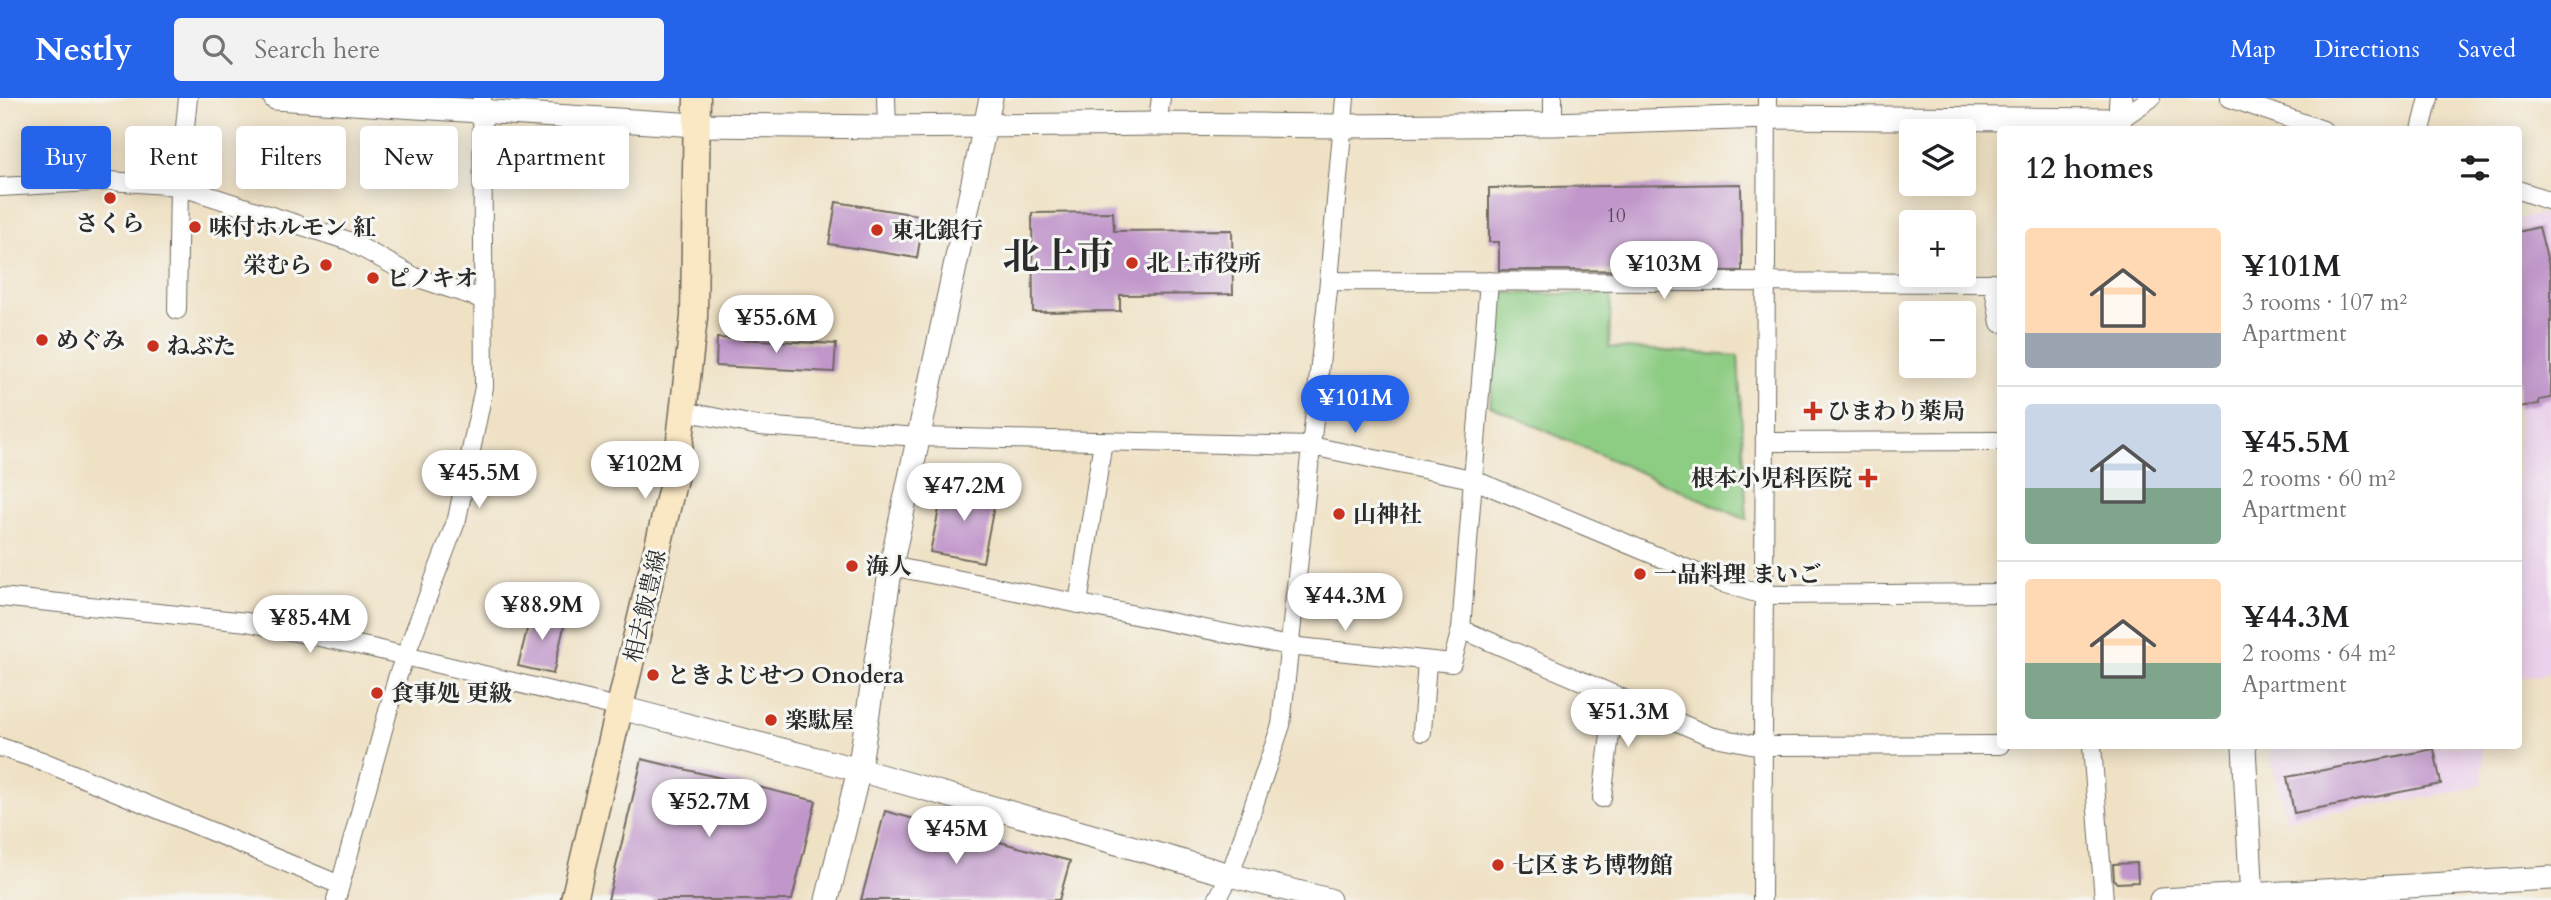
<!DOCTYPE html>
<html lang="en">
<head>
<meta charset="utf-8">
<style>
  :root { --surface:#fff; --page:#f2f2f2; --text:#202124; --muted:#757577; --line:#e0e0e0; --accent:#2563eb }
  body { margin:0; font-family:Cardo,"Noto Serif JP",serif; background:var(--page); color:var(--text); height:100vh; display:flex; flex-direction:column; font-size:26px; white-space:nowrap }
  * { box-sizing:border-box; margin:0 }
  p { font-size:23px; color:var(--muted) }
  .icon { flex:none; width:38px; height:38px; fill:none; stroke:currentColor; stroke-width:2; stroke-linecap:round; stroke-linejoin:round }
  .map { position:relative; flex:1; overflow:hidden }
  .panel { position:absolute; left:1997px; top:28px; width:525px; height:623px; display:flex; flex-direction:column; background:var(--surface); border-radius:7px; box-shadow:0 4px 18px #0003 }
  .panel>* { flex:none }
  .top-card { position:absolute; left:21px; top:28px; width:665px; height:63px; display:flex; gap:14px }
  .tools { position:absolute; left:1899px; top:21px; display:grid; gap:14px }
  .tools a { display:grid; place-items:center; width:77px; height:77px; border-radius:7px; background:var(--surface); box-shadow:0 4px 18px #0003; font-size:35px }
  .price { position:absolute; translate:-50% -60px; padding:0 16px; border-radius:24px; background:#fff; color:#222; font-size:23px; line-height:46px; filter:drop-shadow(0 2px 4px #0008) }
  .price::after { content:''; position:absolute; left:50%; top:42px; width:21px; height:16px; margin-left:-10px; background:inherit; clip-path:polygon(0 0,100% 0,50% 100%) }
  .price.active { background:var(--accent); color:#fff }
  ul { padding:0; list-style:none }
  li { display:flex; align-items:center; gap:21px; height:175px; padding:0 28px }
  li+li { border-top:2px solid var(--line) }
  li span { display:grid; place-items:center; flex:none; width:196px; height:140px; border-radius:7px; color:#555 }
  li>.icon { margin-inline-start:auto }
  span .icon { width:84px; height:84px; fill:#fffc; stroke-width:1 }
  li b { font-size:30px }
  h2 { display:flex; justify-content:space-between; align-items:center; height:84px; padding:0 28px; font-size:30px }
  .tag { padding:0 24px; border-radius:7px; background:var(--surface); box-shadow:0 4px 18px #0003; font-size:24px; line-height:63px }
  .tag.active { background:var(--accent); color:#fff }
  header { display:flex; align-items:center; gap:42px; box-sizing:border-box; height:98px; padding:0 35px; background:var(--accent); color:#fff }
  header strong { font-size:33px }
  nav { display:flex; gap:38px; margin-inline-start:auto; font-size:24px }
  .search { width:490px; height:63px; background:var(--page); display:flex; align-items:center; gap:18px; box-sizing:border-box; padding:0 24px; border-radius:7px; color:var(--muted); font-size:26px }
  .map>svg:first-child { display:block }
  .built { fill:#ebd1eb }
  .green { fill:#8dcc83; stroke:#5c7c57; stroke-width:2 }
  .building { fill:#c197cb }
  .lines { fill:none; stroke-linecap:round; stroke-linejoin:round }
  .minor-casing { stroke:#706b61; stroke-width:20 }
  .tertiary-casing { stroke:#706b61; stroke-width:25 }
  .secondary-casing { stroke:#706b61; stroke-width:29 }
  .minor { stroke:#fff; stroke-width:18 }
  .tertiary { stroke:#fff; stroke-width:23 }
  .secondary { stroke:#fae7c3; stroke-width:26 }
  .poi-dot { fill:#c8321e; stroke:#f6f6f2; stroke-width:2.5 }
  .labels { text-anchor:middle; stroke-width:6; stroke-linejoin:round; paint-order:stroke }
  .number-label { font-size:19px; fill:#504653 }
  .poi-label { font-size:23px; font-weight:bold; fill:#2b2b2b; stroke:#f6f6f2; text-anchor:start }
  .street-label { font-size:23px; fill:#2b2b2b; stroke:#f6f6f2 }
  .town-label { font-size:37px; font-weight:bold; fill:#2b2b2b; stroke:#f6f6f2 }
</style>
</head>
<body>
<header>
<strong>Nestly</strong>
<div class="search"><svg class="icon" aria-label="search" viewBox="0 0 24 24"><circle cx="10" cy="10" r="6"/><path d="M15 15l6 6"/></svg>Search here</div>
<nav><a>Map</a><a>Directions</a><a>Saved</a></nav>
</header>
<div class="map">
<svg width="2551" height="802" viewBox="0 0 2551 802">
  <rect width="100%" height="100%" fill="#f6f6f2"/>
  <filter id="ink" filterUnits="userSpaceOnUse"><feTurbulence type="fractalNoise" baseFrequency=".0143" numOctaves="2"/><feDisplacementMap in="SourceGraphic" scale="14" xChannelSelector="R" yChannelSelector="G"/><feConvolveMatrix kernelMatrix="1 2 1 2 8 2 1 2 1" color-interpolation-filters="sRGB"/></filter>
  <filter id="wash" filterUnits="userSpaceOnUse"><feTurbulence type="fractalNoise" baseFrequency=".00686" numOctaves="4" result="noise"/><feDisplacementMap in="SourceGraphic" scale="28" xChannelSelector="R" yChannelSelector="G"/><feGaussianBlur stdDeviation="1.57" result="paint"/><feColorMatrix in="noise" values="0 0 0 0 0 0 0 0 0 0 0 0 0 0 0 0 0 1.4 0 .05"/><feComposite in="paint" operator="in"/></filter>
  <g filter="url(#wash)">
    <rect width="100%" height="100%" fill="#efe1c4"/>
    <path class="built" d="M2548,115L2551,129V575L2518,581V121Z
      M2268,648H2483V686L2454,695L2286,721Z"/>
    <path class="green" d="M1501,195L1611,197L1609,249L1738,258L1747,422L1490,308Z"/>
    <g id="blocks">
      <path class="building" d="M1741,86L1742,173L1499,172V144H1489V90Z
        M836,104L924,118L917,160L829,146Z
        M1113,114L1114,133L1232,132L1233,196L1120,197V213L1033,214L1032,115Z
        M2539,129L2551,176V300L2539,302V306L2518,309V134Z
        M717,240L836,246L834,274L716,268Z
        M952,384L997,393L983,464L930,454L941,402L948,403Z
        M532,511L566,520L553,576L518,568Z
        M2434,651L2441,686L2294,715L2287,679Z
        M642,661L816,703L792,802H608Z
        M885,713L1070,763L1059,802H861Z
        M2137,765L2138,784L2117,785L2114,782L2113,766Z"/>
    </g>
  </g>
  <g filter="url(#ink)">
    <use href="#blocks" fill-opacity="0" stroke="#706b61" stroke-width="2"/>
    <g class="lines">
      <defs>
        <path id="minor" d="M886,0L887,29
          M2230,0L2323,32
          M2119,22L2151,0
          M1157,26L1161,0
          M1553,26V0
          M2421,32L2429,0
          M0,89L110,83L179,88L349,143L415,179L482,201
          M2518,92L2551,103
          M1329,183L2000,185
          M1993,184L2000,225
          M177,212L179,88L188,0
          M683,313L759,328L919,339L1311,348L1472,381L1719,484L1763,497L2000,495
          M1765,344L2000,343
          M891,468L1289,548L1452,565L1461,531L1489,183
          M0,499L247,524L372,550L621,610
          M1078,506L1103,343
          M1461,531L1710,638L1761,648L2000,647
          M1422,634L1427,563
          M2092,648L2104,802
          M0,649L42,663L340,787
          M1602,700L1615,597
          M336,802L398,577L457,421L484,289L482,0
          M1217,802L1230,777L1281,627L1329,183L1345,0
          M1762,802L1767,0"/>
        <path id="tertiary" d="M275,0L696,27L887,29L1157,26L1342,28L1553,26L1767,19L2119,22
          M2119,32L2121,0
          M621,610L859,672L1230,777L1329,802
          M2244,648L2252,802
          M827,802L859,672L891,468L991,0
          M2161,802L2551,780"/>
        <path id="secondary" d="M574,802L677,368L694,219L697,0"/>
      </defs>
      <use href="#minor" class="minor-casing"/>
      <use href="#tertiary" class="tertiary-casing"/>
      <use href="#secondary" class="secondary-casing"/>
      <use href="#minor" class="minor"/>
      <use href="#tertiary" class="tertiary"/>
      <use href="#secondary" class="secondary"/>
    </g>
  </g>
  <g class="poi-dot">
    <circle cx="110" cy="100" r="7"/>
    <circle cx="195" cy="129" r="7"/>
    <circle cx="877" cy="132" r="7"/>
    <circle cx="1132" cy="165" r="7"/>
    <circle cx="326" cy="167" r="7"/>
    <circle cx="373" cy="180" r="7"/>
    <circle cx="42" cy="242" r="7"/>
    <circle cx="153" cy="248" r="7"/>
    <path d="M1809.5 302.5h7v7h7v7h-7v7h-7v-7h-7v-7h7z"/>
    <path d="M1864.5 369.5h7v7h7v7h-7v7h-7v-7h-7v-7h7z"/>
    <circle cx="1339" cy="416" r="7"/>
    <circle cx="852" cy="468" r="7"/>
    <circle cx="1640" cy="476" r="7"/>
    <circle cx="653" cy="577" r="7"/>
    <circle cx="377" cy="595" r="7"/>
    <circle cx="771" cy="622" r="7"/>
    <circle cx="1498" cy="767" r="7"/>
  </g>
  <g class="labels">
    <g class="number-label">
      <text x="1616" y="124">10</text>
    </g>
    <g class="poi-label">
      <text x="110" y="133" text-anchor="middle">さくら</text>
      <text x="209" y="137">味付ホルモン 紅</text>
      <text x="891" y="140">東北銀行</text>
      <text x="1146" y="173">北上市役所</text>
      <text x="312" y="175" text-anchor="end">栄むら</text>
      <text x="387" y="188">ピノキオ</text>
      <text x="56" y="250">めぐみ</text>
      <text x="167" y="256">ねぶた</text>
      <text x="1827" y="321">ひまわり薬局</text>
      <text x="1852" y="388" text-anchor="end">根本小児科医院</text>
      <text x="1353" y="424">山神社</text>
      <text x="866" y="476">海人</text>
      <text x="1654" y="484">一品料理 まいご</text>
      <text x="667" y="585">ときよじせつ Onodera</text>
      <text x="391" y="603">食事処 更級</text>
      <text x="785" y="630">楽駄屋</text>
      <text x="1512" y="775">七区まち博物館</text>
    </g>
    <g class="street-label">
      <text transform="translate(645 508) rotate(-77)" y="8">相去飯豊線</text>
    </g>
    <g class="town-label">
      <text x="1058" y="171">北上市</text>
    </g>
  </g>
</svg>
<div class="tools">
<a><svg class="icon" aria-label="layers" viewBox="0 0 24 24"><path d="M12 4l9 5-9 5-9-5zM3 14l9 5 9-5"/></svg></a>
<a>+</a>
<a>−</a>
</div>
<b class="price" style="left:1664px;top:203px">¥103M</b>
<b class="price" style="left:776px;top:257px">¥55.6M</b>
<b class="price active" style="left:1355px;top:337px">¥101M</b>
<b class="price" style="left:645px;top:403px">¥102M</b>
<b class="price" style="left:479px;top:412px">¥45.5M</b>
<b class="price" style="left:964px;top:425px">¥47.2M</b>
<b class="price" style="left:1345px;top:535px">¥44.3M</b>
<b class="price" style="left:542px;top:544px">¥88.9M</b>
<b class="price" style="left:310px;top:557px">¥85.4M</b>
<b class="price" style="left:1628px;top:651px">¥51.3M</b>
<b class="price" style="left:709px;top:741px">¥52.7M</b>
<b class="price" style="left:956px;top:768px">¥45M</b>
<div class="top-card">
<a class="tag active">Buy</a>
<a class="tag">Rent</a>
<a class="tag">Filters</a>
<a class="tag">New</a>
<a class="tag">Apartment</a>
</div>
<section class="panel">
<h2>12 homes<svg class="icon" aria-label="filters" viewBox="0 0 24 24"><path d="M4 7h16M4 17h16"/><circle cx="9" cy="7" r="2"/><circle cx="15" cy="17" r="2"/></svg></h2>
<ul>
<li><span style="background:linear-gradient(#ffd9b3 75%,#9aa5b1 0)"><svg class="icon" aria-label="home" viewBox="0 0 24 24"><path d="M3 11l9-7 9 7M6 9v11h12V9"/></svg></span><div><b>¥101M</b><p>3 rooms · 107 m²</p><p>Apartment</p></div></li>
<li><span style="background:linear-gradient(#c9d6e8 60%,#7fa58c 0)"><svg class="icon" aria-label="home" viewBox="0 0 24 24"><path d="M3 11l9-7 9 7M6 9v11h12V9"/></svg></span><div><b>¥45.5M</b><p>2 rooms · 60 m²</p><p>Apartment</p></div></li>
<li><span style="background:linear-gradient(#ffd9b3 60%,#7fa58c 0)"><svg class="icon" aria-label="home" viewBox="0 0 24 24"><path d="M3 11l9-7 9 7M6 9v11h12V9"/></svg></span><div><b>¥44.3M</b><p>2 rooms · 64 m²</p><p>Apartment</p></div></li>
</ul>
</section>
</div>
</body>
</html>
